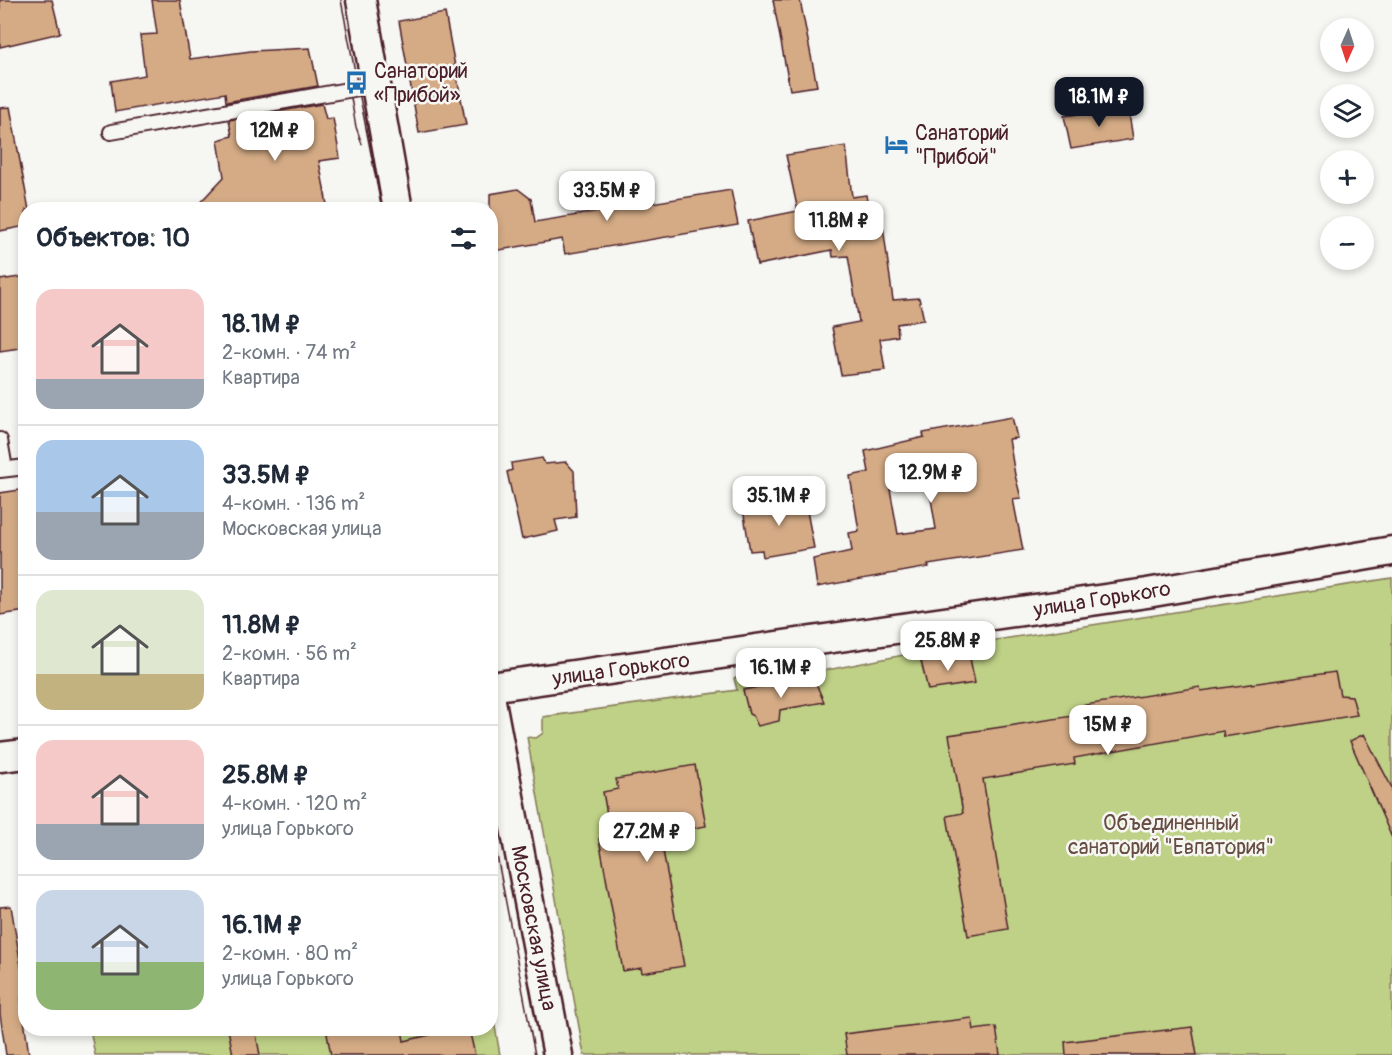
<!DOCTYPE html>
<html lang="ru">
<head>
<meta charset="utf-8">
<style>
  :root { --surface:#fff; --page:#f2f2f3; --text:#1f2937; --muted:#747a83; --line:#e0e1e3; --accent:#111827 }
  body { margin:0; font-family:Pangolin,sans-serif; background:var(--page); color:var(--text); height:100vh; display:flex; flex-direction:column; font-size:22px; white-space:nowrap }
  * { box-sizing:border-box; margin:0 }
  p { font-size:20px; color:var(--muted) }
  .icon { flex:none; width:33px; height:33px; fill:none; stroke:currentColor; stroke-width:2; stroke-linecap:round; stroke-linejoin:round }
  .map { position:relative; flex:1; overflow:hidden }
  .details { position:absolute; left:18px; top:202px; width:480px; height:834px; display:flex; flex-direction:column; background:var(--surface); border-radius:24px; box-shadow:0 3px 9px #0003 }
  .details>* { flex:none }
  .needle { width:39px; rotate:183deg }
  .controls { position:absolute; left:1320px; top:18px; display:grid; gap:12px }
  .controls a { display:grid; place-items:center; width:54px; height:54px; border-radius:50%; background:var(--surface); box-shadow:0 3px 9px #0003; font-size:30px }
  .price { position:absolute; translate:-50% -51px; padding:0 14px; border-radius:12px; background:#fff; color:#222; font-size:20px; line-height:39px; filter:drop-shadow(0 2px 3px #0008) }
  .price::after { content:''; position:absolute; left:50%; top:36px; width:18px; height:14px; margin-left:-9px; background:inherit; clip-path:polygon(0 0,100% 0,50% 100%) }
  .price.active { background:var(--accent); color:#fff }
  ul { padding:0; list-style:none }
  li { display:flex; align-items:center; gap:18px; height:150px; padding:0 18px }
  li+li { border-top:2px solid var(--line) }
  li span { display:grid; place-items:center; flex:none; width:168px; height:120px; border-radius:18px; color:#555 }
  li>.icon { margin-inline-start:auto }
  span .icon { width:72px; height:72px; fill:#fffc; stroke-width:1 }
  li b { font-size:26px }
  h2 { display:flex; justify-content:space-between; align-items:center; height:72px; padding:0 18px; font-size:26px }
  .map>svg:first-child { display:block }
  .green { fill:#bfd186; stroke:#847858; stroke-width:1.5 }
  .building { fill:#d4ab85; stroke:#4a1f2b; stroke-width:1.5; fill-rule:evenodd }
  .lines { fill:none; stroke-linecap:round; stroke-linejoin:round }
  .lane-casing { stroke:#4a1f2b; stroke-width:18 }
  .street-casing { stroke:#4a1f2b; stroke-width:33 }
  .lane { stroke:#f6f6f2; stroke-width:14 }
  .street { stroke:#f6f6f2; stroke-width:28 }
  .tram { stroke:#4a1f2b; stroke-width:1.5 }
  .labels { text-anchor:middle; stroke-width:5; stroke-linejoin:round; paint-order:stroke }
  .poi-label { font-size:21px; fill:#4a1f2b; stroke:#f6f6f2; text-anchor:start }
  .street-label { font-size:21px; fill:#4a1f2b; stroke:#f6f6f2 }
  .park-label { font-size:21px; fill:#674c42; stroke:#f6f6f2 }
</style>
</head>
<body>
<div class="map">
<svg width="1392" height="1055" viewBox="0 0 1392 1055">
  <rect width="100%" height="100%" fill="#f6f6f2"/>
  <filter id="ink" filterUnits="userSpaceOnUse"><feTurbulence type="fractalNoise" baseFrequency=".0167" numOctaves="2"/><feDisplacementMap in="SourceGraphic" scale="12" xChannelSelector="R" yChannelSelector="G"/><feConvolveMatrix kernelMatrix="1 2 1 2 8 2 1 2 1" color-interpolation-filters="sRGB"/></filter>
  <g filter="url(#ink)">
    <path class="green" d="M1392,578V1055H584L527,737L536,738L543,733V717L737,690L734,678L804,664L812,673L919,652Z
      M491,1003L500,1055H95L90,1029H490Z"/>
    <path class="building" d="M0,0H52L60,33L0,47Z
      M152,0H180L190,59L251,51L310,48L318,86L226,102L225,93L115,112L111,81L145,75L140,35L157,34Z
      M773,0H800L817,86L790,90Z
      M445,13L466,125L419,133L399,21Z
      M322,104L326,119L333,118L340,158L319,161L328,210H193L224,177L218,140L232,136L229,120Z
      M10,107L29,210H26V226L0,231V108Z
      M1128,107L1133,139L1071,149L1064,116Z
      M846,146L852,197L866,195L870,219H882L893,300L919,298L924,320L897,324L898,336L880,339L885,370L841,375L832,327L859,322L848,256L833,257L832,250L757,265L748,221L798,211L786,155Z
      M518,189L531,199L535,222L731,190L738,225L565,254L562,239L494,251L490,231V194Z
      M26,276V347L0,351V280Z
      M1012,417L1017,438L1009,439L1015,475L1021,498L1013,499L1023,550L928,565L929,567L817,587L813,559L852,551L849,533L859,531L850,476L869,472L865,451L924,437L923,433ZM928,481L936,529L898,534L890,489Z
      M542,458L545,464L566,462L574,471L576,517L555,520L558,531L522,539L507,472L512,470L511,463Z
      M26,489V611L0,615V493Z
      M804,495L814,548L763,557L762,550L750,551L743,509L764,505V501Z
      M969,653L975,683L928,690L921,661Z
      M1335,672L1340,695L1352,696L1357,715L1224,737L1223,731L1074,758L1075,764L983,779L1008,929L968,936L947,816L963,813L949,735L1080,715L1078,706L1200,687L1201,691Z
      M813,677L824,702L780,710L779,721L758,726L753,716L749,714L743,690Z
      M1364,734L1392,788V838L1350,741Z
      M695,765L706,826L660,834L684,966L642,973L641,968L623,971L599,839L611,837L603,792L618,789L616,779Z
      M11,906L26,996L21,998L29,1055H6L0,1014V907Z
      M972,1018L974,1030L996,1027L1000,1055H847L844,1034Z
      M1192,1027L1197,1055H1066L1065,1042Z
      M228,1029H255L260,1055H233Z
      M326,1029H402L404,1041L455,1029H469L475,1055H331Z"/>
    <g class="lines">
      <defs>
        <path id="lane" d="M111,132L376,85
          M0,440L5,469
          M0,470L26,467"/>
        <path id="street" d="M361,0L398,210
          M490,687L1147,593L1392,551
          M490,696L558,1055
          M0,757L26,754"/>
      </defs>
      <use href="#lane" class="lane-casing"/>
      <use href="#street" class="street-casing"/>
      <use href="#lane" class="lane"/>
      <use href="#street" class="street"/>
      <path class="tram" d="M341,0L382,210
        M351,98L356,127L362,144
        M490,819L535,1055"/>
    </g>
  </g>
  <defs>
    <symbol id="bus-bare" viewBox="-9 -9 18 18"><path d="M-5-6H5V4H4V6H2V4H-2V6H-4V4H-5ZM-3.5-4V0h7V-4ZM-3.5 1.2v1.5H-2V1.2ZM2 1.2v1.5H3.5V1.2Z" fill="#1f6fb2" stroke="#f6f6f2" stroke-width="2.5" paint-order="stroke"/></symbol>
    <symbol id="hotel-bare" viewBox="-9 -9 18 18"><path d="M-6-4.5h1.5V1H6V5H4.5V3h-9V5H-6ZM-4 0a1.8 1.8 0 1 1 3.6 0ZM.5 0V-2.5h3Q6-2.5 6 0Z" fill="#1f6fb2" stroke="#f6f6f2" stroke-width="2.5" paint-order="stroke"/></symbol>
  </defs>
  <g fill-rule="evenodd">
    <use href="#bus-bare" x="340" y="66" width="33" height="33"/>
    <use href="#hotel-bare" x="880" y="128" width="33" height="33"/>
  </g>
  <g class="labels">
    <g class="poi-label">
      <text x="374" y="78">Санаторий<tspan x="374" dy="24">«Прибой»</tspan></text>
      <text x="915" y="140">Санаторий<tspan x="915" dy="24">"Прибой"</tspan></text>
    </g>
    <g class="street-label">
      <text transform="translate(1102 599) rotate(-9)" y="7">улица Горького</text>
      <text transform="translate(621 669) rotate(-8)" y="7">улица Горького</text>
      <text transform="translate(534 928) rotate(79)" y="7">Московская улица</text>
    </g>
    <g class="park-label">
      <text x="1171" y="830">Объединенный<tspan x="1171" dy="24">санаторий "Евпатория"</tspan></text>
    </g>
  </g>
</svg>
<div class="controls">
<a><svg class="needle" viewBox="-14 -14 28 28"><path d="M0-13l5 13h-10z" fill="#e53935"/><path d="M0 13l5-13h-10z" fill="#747a83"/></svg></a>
<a><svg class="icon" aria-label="layers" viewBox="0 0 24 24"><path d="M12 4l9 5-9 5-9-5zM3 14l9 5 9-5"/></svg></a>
<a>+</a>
<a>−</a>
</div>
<b class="price active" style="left:1099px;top:128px">18.1M ₽</b>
<b class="price" style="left:275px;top:162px">12M ₽</b>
<b class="price" style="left:607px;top:222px">33.5M ₽</b>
<b class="price" style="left:839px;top:252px">11.8M ₽</b>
<b class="price" style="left:931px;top:504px">12.9M ₽</b>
<b class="price" style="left:779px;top:527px">35.1M ₽</b>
<b class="price" style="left:948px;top:672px">25.8M ₽</b>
<b class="price" style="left:781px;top:699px">16.1M ₽</b>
<b class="price" style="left:1108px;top:756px">15M ₽</b>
<b class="price" style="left:647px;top:863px">27.2M ₽</b>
<section class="details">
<h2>Объектов: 10<svg class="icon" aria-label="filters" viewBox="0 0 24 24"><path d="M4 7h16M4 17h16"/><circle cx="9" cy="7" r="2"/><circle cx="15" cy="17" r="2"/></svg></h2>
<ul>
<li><span style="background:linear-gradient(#f6c9c9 75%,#9aa5b1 0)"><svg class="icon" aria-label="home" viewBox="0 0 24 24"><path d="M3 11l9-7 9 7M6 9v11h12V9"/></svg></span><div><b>18.1M ₽</b><p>2-комн. · 74 m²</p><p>Квартира</p></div></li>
<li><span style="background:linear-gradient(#a9c7e8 60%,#9aa5b1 0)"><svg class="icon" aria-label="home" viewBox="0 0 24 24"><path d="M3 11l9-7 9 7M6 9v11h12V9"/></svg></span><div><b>33.5M ₽</b><p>4-комн. · 136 m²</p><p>Московская улица</p></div></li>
<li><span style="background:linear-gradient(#dfe7d0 70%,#c2b280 0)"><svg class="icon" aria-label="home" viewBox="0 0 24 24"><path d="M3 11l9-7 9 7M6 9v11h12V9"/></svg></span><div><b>11.8M ₽</b><p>2-комн. · 56 m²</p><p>Квартира</p></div></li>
<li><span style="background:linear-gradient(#f6c9c9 70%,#9aa5b1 0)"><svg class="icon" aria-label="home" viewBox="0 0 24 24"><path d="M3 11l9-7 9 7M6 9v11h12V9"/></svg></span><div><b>25.8M ₽</b><p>4-комн. · 120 m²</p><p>улица Горького</p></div></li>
<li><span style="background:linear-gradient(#c9d6e8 60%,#8fb573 0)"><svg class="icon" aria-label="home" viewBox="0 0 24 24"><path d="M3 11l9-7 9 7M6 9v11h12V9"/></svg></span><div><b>16.1M ₽</b><p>2-комн. · 80 m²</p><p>улица Горького</p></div></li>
</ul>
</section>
</div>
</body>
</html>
